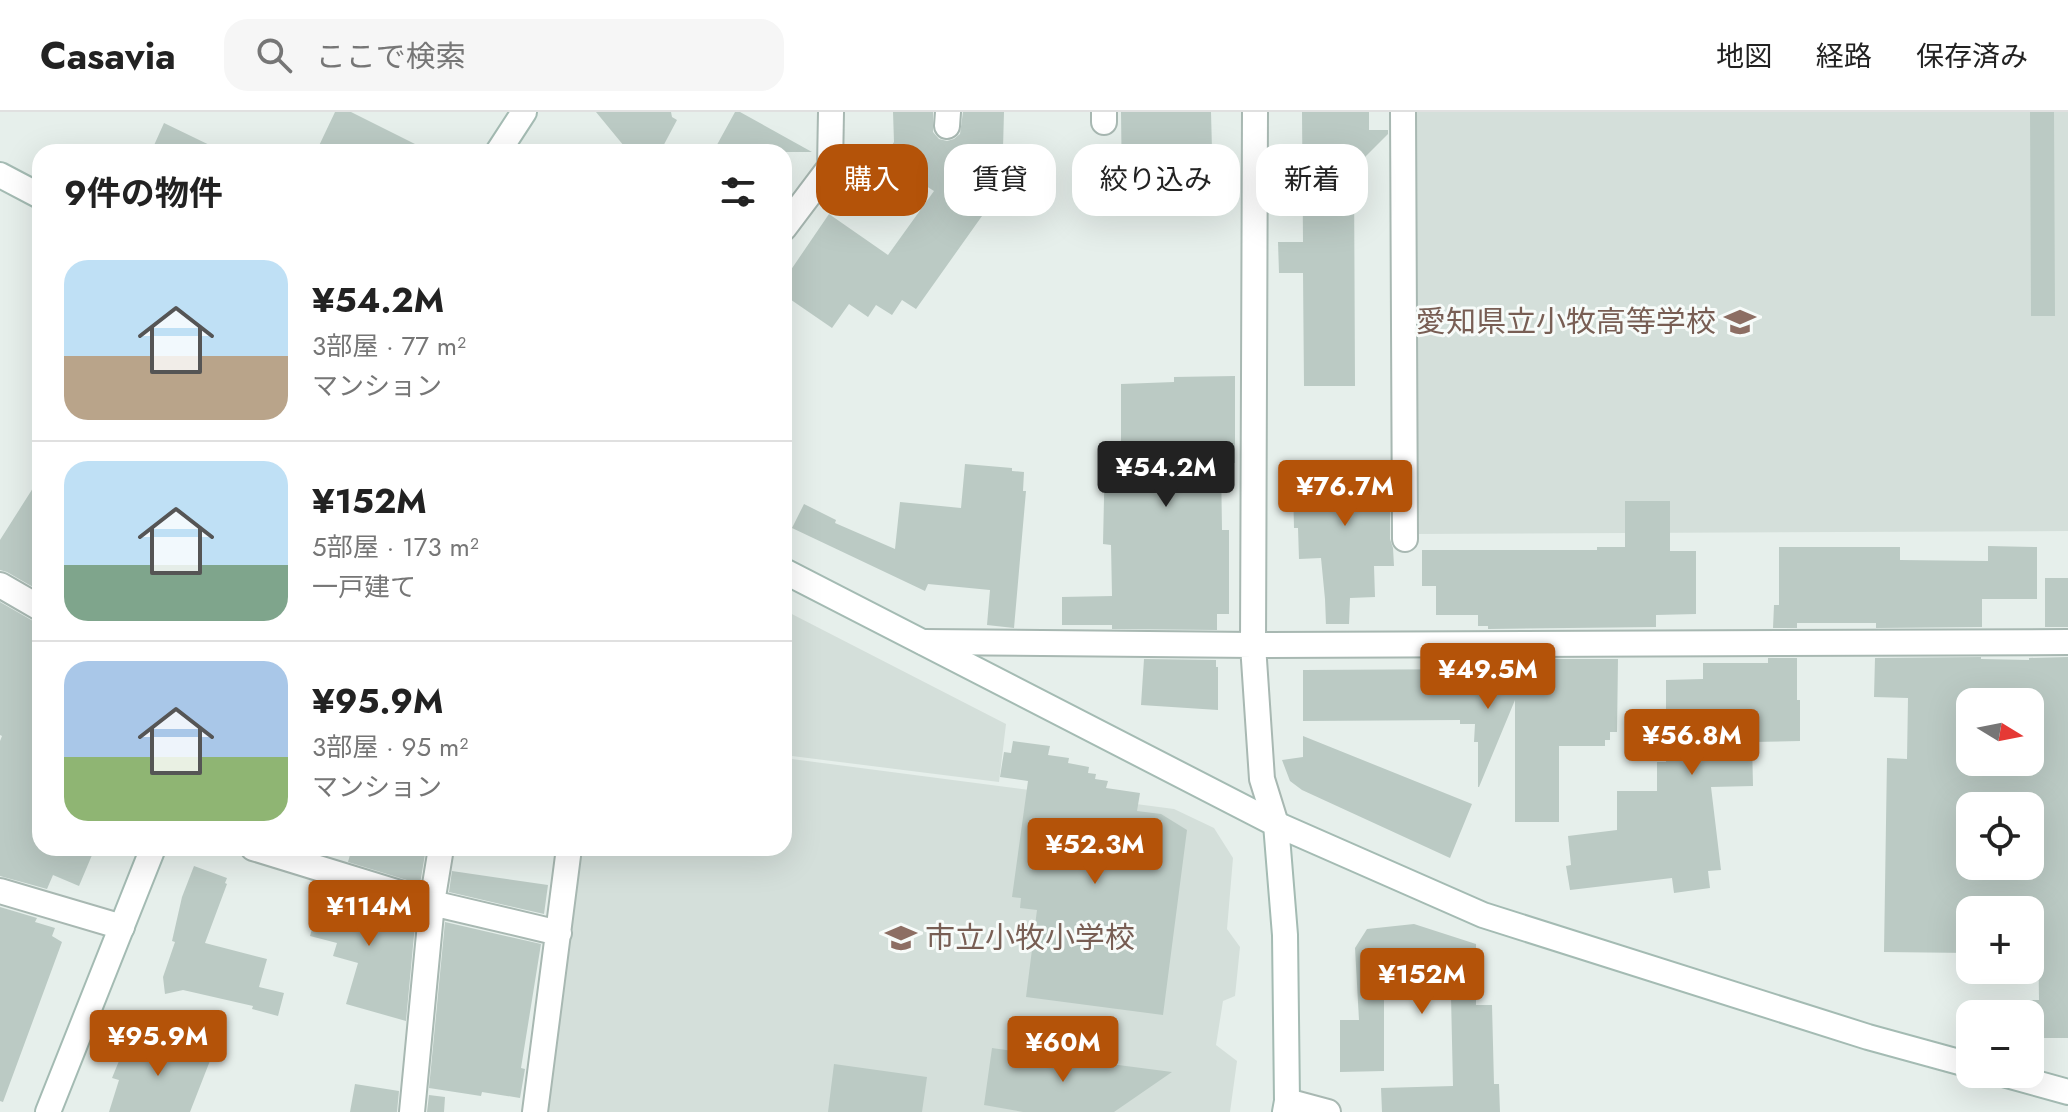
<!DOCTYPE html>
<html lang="ja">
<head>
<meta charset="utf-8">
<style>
  :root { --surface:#fff; --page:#f6f6f6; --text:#222; --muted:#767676; --line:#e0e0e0; --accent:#b45309 }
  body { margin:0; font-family:Jost,"Noto Sans JP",sans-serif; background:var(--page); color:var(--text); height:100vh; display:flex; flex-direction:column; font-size:30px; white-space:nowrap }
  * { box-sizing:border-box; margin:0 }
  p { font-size:26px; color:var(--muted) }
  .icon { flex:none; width:44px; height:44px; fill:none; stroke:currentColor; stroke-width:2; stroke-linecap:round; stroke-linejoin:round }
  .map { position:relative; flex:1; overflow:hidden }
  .side { position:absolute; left:32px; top:32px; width:760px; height:712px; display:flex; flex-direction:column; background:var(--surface); border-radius:24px; box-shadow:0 8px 32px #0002 }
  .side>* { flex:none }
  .hud { position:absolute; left:816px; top:32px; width:760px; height:72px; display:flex; gap:16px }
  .needle { width:52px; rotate:100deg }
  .buttons { position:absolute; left:1956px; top:576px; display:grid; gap:16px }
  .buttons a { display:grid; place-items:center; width:88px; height:88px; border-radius:16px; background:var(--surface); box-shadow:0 8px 32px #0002; font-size:40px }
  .price { position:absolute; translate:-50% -68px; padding:0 18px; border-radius:8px; background:var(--accent); color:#fff; font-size:26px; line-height:52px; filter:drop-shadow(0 2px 4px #0008) }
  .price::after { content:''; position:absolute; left:50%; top:48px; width:24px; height:18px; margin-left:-12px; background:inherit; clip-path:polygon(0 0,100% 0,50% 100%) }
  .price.selected { background:#222; color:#fff }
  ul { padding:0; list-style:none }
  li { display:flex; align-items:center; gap:24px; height:200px; padding:0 32px }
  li+li { border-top:2px solid var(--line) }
  li span { display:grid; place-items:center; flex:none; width:224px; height:160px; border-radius:24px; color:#555 }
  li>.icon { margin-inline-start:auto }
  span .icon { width:96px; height:96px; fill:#fffc; stroke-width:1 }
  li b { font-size:34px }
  h2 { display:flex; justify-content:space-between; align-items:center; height:96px; padding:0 32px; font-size:34px }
  .tag { padding:0 28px; border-radius:24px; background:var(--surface); box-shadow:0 8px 32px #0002; font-size:28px; line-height:72px }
  .tag.selected { background:var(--accent); color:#fff }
  header { display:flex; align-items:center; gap:48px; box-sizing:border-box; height:112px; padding:0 40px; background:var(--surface); border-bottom:2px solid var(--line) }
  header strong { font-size:38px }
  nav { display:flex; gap:44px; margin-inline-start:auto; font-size:28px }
  .search { width:560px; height:72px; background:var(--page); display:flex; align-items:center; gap:20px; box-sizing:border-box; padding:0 28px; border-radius:24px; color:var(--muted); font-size:30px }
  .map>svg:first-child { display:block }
  .built { fill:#d4dfda }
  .building { fill:#bbcac4; fill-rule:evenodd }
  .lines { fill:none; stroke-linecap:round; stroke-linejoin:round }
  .street-casing { stroke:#a8b8b2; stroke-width:28 }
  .secondary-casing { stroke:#a4bbb3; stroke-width:28 }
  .street { stroke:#fff; stroke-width:24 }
  .secondary { stroke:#fff; stroke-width:24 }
  .labels { text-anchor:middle; stroke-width:6; stroke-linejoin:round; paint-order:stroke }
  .education-label { font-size:30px; fill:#785e54; stroke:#f7fbf9; text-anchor:end }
</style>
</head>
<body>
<header>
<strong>Casavia</strong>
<div class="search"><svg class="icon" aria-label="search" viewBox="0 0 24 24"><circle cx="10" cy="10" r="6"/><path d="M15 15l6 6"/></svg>ここで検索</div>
<nav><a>地図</a><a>経路</a><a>保存済み</a></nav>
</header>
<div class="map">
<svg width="2068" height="1000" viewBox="0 0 2068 1000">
  <rect width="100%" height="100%" fill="#e6efeb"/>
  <path class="built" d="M1412,0H2068V419L1413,422Z
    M784,498L1006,612L999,670L784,643Z
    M784,646L1174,697L1214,716L1233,746L1227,817L1240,835L1235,884L1223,889L1216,933L1237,949L1230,1000H546L581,736H784Z"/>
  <path class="building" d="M335,0H351L431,40H316Z
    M596,0H671L672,5L677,8L660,40H633L624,34Z
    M735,0H740L812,40H713Z
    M893,0H933V20L939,27L947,29L954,27L960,22L963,0H1004L1002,72L982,104L916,197L902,188L892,203L876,193L868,205L849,192L832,216L784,183V168L829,102L888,143L934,79L883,47L894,30Z
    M1121,0H1211L1213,76L1122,79Z
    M1302,0H1369V18H1388V22L1354,56L1355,274H1304L1303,161H1279L1278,130H1303Z
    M2030,0H2054L2055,204H2031Z
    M164,11L224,40H151Z
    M1235,264V351H1221L1222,418H1229V502H1217V518L1112,517V513H1062V485L1112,484L1111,433L1103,432L1105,341H1113V335H1121V272L1174,270V265Z
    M1390,349V427L1393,436L1394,454H1374L1375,485L1350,486L1349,512H1326L1325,487L1321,446L1299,447L1298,416H1294L1293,373H1298L1297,353Z
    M965,352L1012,356V359L1024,360L1023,379H1026L1014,516L987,513L990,478L928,472L925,479L792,416L804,392L836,408L835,411L895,437L900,390L961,396Z
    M40,365V479L7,460L0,458V428Z
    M1625,389H1670V439H1696V502L1656,503V515L1488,517V514H1478V503H1436V474H1422V438H1597V435H1625Z
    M1988,434L2037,435V487H1982V515L1876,516V511H1797V516H1773L1774,493H1779V435H1900V448L1988,449Z
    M2045,466H2068V515H2045Z
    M0,490L33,509L40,511V736H95L79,774L53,763L47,777L0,764V629L2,624L0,623Z
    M1981,545V547L2029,548V546L2068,545V926H2035V920H2030V888H2039L2038,817H2030V798H1970V841L1884,840L1887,646L1907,647L1908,586L1874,585L1875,546ZM1960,590H2030V650H1970V647H1960ZM1970,694H2035L2036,754H1970Z
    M1768,546H1797V588H1800V629L1752,630L1753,674L1711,675L1721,758L1708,759L1710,776L1674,781L1672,766L1570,778L1566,754L1571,753L1568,724L1617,718V679H1657V650H1666V568L1703,567V551H1768Z
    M1144,547L1216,548V555H1218V598L1141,593Z
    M1488,547H1618L1617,620H1610V628H1605V634H1559V710H1515V588L1479,675H1478V630H1474L1475,612H1460V608L1303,609V558L1488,557Z
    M1303,624L1472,692L1450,746L1302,678L1290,669L1282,648L1303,645Z
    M1013,629L1050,634L1048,643L1069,646L1068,651L1089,655L1088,661L1096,662L1095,667L1108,669L1106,676L1140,681L1137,699L1161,702L1187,718L1163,903L1026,885L1037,798L1020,796L1021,786L1012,785L1028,669L1000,665L1004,640L1011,641Z
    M352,736H426L420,772L348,750Z
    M194,754L227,766L225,771L227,772L205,831L267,847L259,875L284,881L278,904L252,897L253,894L183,878L165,882L163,865L175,830L172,829L182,785Z
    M452,759L548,773L544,802L449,780Z
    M320,772L416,802L406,909L346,892L358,851L333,844L337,831L310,824L317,799L313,797Z
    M0,795L37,806L35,810L55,816L52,824L62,830L3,990L0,989Z
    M445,810L541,832L521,956L525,957L520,986L482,980L481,984L429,976Z
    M1414,812L1476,832V893H1492L1494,972H1499L1500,1000H1382L1381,976L1453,974L1451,884L1384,888V959L1340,960V908H1359L1355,836L1367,817Z
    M130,922L172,939L174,934L213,941L190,1000H109L119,968L112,966Z
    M992,936L1034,942L1172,960L1114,1000H1023L984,993Z
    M834,952L927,965L922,1000H828Z
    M355,972L399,979L397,1000H350Z
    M429,983L445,985L444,1000H427Z"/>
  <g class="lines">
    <defs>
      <path id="street" d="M1104,0V10
        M1255,0L1253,533L1262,667L1276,712
        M1403,0L1405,427
        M947,14L948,0
        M784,116L830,55L831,0
        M0,473L40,496
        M923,530L1253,533L2068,530
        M253,736L432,791L559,821
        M0,779L122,815
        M1287,989L1328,1000
        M412,1000L432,791L441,736
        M535,1000L569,736"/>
      <path id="secondary" d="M498,40L524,0
        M0,63L40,84
        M784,459L1276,712L1483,803L1868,925L1970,953
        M1276,712L1285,823L1287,989L1285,1000
        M2003,962L2068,980
        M48,1000L153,736"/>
    </defs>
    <use href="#street" class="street-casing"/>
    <use href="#secondary" class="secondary-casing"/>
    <use href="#street" class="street"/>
    <use href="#secondary" class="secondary"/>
  </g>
  <defs>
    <symbol id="school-bare" viewBox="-9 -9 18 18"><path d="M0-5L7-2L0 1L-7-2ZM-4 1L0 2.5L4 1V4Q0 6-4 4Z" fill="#8d6e63" stroke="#f7fbf9" stroke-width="2.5" paint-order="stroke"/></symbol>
  </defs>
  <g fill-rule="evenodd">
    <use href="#school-bare" x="1718" y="188" width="44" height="44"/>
    <use href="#school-bare" x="879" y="804" width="44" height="44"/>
  </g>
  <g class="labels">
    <g class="education-label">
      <text x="1716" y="220">愛知県立小牧高等学校</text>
      <text x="925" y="836" text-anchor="start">市立小牧小学校</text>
    </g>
  </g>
</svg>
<div class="buttons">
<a><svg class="needle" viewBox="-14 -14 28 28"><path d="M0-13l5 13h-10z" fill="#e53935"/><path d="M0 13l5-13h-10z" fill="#767676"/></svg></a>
<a><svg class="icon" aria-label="locate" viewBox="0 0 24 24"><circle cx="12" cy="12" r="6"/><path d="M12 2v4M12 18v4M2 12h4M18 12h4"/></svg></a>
<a>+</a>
<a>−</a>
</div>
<b class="price selected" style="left:1166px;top:397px">¥54.2M</b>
<b class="price" style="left:1345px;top:416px">¥76.7M</b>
<b class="price" style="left:1488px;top:599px">¥49.5M</b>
<b class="price" style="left:1692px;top:665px">¥56.8M</b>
<b class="price" style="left:1095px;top:774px">¥52.3M</b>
<b class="price" style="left:369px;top:836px">¥114M</b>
<b class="price" style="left:1422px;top:904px">¥152M</b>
<b class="price" style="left:158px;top:966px">¥95.9M</b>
<b class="price" style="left:1063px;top:972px">¥60M</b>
<div class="hud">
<a class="tag selected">購入</a>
<a class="tag">賃貸</a>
<a class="tag">絞り込み</a>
<a class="tag">新着</a>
</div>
<section class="side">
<h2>9件の物件<svg class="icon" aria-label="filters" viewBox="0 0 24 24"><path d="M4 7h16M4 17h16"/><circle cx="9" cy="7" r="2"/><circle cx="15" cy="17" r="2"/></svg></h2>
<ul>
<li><span style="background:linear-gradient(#bfe0f5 60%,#b9a48a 0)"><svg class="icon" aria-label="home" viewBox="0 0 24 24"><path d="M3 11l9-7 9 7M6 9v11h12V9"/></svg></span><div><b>¥54.2M</b><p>3部屋 · 77 m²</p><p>マンション</p></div></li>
<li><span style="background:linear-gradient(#bfe0f5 65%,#7fa58c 0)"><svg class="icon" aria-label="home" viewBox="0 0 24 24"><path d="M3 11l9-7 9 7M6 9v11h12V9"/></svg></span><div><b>¥152M</b><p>5部屋 · 173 m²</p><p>一戸建て</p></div></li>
<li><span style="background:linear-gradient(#a9c7e8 60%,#8fb573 0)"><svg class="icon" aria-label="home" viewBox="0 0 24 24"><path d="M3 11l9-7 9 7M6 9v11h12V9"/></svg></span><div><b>¥95.9M</b><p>3部屋 · 95 m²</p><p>マンション</p></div></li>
</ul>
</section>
</div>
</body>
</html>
